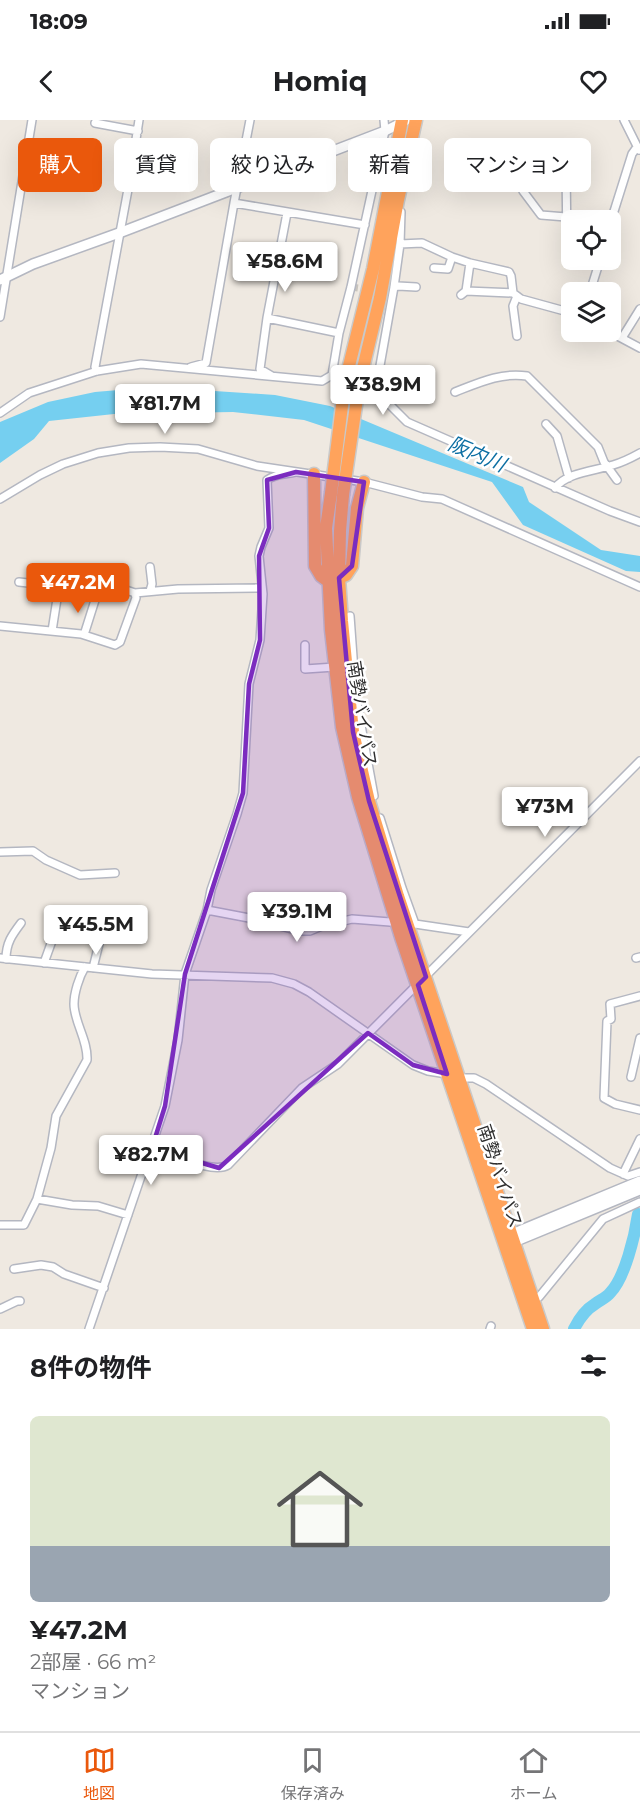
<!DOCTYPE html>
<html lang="ja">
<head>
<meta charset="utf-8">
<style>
  :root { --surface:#fff; --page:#f6f6f6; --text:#202124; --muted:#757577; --line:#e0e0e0; --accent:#ea580c }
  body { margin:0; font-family:Montserrat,"Noto Sans JP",sans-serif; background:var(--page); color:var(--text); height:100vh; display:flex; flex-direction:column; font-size:22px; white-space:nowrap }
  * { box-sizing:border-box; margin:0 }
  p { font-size:20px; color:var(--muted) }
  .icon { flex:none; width:33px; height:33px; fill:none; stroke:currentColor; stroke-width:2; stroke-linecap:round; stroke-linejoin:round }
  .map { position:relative; height:1209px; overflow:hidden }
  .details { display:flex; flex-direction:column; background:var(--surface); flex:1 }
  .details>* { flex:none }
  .banner { position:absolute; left:18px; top:18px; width:604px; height:54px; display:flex; gap:12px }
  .tools { position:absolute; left:561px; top:90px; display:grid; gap:12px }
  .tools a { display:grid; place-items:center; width:60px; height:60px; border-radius:9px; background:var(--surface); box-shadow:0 6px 24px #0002; font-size:30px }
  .price { position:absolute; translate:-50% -51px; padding:0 14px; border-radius:6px; background:#fff; color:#222; font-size:20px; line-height:39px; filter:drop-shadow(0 2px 3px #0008) }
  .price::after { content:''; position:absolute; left:50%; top:36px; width:18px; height:14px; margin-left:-9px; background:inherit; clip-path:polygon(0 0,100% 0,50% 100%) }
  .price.current { background:var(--accent); color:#fff }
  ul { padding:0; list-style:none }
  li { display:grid; align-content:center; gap:12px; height:318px; padding:0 30px }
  li span { display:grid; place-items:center; height:186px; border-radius:9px; color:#555 }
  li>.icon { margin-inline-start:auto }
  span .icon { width:108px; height:108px; fill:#fffc; stroke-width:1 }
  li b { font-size:26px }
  h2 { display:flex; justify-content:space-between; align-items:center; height:72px; padding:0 30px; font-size:26px }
  .chip { padding:0 21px; border-radius:9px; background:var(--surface); box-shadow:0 6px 24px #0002; font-size:21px; line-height:54px }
  .chip.current { background:var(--accent); color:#fff }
  .status { display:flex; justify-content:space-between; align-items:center; height:42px; padding:0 30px; background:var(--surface); direction:ltr }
  .status svg { height:16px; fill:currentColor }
  header { display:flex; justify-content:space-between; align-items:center; height:78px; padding:0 30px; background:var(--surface); font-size:27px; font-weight:700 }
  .tabs { display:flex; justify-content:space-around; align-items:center; height:84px; border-top:2px solid var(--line); background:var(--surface); font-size:16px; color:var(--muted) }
  .tabs a { display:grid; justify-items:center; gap:3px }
  .tabs .current { color:var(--accent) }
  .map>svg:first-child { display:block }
  .water { fill:#75cff0 }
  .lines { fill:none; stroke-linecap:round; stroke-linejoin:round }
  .river { stroke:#75cff0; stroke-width:12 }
  .street-tunnel { stroke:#c8c4bd; stroke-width:7; stroke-dasharray:7 3.5; stroke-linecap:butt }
  .street-casing { stroke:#b4b7c1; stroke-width:10 }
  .secondary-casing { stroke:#b4b7c1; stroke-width:12 }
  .highway-casing { stroke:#c9c9c9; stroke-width:15 }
  .street { stroke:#fff; stroke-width:7 }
  .secondary { stroke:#fff; stroke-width:9 }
  .highway { stroke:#ffa35c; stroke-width:12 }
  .highway-bridge-casing { stroke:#c9c9c9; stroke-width:15; stroke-linecap:butt }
  .highway-bridge { stroke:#ffa35c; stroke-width:12 }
  .marked { fill:#7b2cbf; fill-opacity:0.2; stroke:#7b2cbf; stroke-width:4.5; stroke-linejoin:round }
  .labels { text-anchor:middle; stroke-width:5; stroke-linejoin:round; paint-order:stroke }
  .street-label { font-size:18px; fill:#2e2e2e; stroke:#fff }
  .water-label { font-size:20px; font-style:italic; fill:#0d6fa3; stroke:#fff }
</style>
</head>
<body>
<div class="status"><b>18:09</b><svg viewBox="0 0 49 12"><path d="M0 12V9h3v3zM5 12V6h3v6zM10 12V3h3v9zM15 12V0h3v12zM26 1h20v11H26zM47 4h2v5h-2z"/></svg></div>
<header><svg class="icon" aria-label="back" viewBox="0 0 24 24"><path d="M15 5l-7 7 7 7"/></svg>Homiq<svg class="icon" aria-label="heart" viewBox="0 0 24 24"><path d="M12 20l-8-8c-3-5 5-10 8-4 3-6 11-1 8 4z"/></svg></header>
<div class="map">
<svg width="640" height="1209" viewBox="0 0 640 1209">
  <rect width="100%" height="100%" fill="#efe9e1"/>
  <path class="water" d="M154,267L275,275L330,286L523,367L529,382L601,430L640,436V452L626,451L523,405L492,362L304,300L233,292L114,294L49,301L34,319L0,343V302L48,282L95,272Z"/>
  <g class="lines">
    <path class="river" d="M574,1209C579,1199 585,1190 595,1184C600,1180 606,1178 610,1173C625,1158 635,1115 638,1094"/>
    <path class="street-tunnel" d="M351,167L392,173
      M332,255L369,267L376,268"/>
    <defs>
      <path id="street" d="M250,0L234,83L365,105
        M624,0L639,30
        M95,3L138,11
        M401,92L400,124L422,123L452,137L470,143L509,152L511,156L513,173L521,179L572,193
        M610,104L632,34L637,27
        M400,124L394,167L376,268L383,272L388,283L407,302L610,391L640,402
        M567,124L566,51L564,43L527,62L523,71L541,95L566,97L613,95
        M434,148L448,149L452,137
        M394,167L398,166L416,167
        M466,171L513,173
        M590,172L600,140
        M461,175L466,171L470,143
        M517,176L513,186L517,216
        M0,197L32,0
        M267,198L339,213
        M610,212L640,228
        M622,218L640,189
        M191,247L206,243L234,83
        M97,251L95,247L129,64L139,0
        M272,256L260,249L267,198L287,93
        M455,272C478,263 501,252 527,256L598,327L604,342L617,360
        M0,293L29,273L97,251L141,244L322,261L332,255L339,213L351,167L385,11L384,0
        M546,304L557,316L569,358
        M555,368C567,352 595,351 613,345C623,342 631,338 640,333
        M0,379L40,355L63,344L98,333L129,328L160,327L198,329L257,346L364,362L422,377L442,379L640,467
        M150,447L152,464L150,471
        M19,462L65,467L96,477L102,462L135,473L178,469L261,468
        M350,496L356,578L374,676
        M0,506L81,514L115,525L120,522L136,478L135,473
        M52,511L59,466
        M84,515L96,477
        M305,525V549L335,547
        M380,698L402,768L415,804L469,812
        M0,732L33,731L46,740L80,755L115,753
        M207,790L249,798L300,811H310L322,806L352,799L390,802
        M0,838L152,854L272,858L294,864L309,872L413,945L428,951L447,954L459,958H474L486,964L610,1048L628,1056L640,1052
        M636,838L640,837
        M6,839C6,823 12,815 21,803
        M44,843L53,818
        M93,848L99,824
        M640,876L610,884L611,899L607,901L604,978L615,984L640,990
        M631,957L640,918
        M152,1028C170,1032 212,1055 228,1045L302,968L338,944L640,641
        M623,1054L640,1019
        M37,1079L51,1028L56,996L87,940C88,920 74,902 74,884C74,873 79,857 85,847
        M0,1105H24L37,1079L72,1085L98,1086L128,1095
        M14,1149L41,1145L53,1147L64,1154L104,1168
        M539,1177L603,1099L640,1082
        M0,1189L17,1181H20
        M89,1209L165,986L178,920L185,854L207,790L211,770L237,694L243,673L249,564L260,520L263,474L259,436L261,427L269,408L267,360C277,353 285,355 296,352
        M490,1209L491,1206"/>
      <path id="secondary" d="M0,160L33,144L119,113L385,11L405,1
        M507,1116L640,1061
        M509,1124L640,1070"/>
      <path id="highway" d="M345,262L373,149L402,0
        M359,265L380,178L398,80L416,0
        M314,354L315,446L321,456L329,462
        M331,373L326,408L331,510L342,607L358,677L401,817L533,1209
        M343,375L340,411L339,458L342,501L353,612L369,681L398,776L543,1209
        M339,458L346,455L352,446L357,388L364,362"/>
    </defs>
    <use href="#street" class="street-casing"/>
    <use href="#secondary" class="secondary-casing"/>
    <use href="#highway" class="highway-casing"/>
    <use href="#street" class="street"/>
    <use href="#secondary" class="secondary"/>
    <use href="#highway" class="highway"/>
    <defs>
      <path id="highway-bridge" d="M331,373L345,262
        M343,375L359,265"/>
    </defs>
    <use href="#highway-bridge" class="highway-bridge-casing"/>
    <use href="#highway-bridge" class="highway-bridge"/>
  </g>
  <path class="marked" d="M296,352L364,362L352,446L339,458L353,612L369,681L426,857L418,865L447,954L413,945L368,913L219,1048L152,1028L165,986L185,854L243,673L249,564L260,520L259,436L269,408L267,360Z"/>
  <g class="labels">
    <g class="street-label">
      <text transform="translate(362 594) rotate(81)" y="6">南勢バイパス</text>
      <text transform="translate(500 1056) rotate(72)" y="6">南勢バイパス</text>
    </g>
    <g class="water-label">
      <text transform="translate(477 334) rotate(23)" y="7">阪内川</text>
    </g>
  </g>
</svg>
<div class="tools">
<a><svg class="icon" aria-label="locate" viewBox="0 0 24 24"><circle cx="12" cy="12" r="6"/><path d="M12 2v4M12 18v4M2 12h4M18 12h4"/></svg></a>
<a><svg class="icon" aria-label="layers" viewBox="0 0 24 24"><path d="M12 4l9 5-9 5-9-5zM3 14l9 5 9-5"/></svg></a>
</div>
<b class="price" style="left:285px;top:173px">¥58.6M</b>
<b class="price" style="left:383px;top:296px">¥38.9M</b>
<b class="price" style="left:165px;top:315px">¥81.7M</b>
<b class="price current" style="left:78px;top:494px">¥47.2M</b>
<b class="price" style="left:545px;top:718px">¥73M</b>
<b class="price" style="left:297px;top:823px">¥39.1M</b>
<b class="price" style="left:96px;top:836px">¥45.5M</b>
<b class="price" style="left:151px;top:1066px">¥82.7M</b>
<div class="banner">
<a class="chip current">購入</a>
<a class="chip">賃貸</a>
<a class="chip">絞り込み</a>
<a class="chip">新着</a>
<a class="chip">マンション</a>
</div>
</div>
<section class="details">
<h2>8件の物件<svg class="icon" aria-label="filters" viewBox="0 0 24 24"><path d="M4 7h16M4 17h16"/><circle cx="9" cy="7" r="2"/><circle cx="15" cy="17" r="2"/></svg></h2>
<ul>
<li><span style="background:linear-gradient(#dfe7d0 70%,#9aa5b1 0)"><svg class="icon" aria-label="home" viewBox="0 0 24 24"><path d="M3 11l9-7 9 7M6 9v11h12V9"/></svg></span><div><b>¥47.2M</b><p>2部屋 · 66 m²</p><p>マンション</p></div></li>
</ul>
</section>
<nav class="tabs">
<a class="current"><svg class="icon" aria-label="map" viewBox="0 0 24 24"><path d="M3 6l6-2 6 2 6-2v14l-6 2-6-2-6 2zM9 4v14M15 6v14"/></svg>地図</a>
<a><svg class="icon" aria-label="saved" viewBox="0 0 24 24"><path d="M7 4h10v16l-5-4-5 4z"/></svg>保存済み</a>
<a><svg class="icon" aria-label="home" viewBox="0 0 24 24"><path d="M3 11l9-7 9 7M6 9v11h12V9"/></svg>ホーム</a>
</nav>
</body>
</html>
